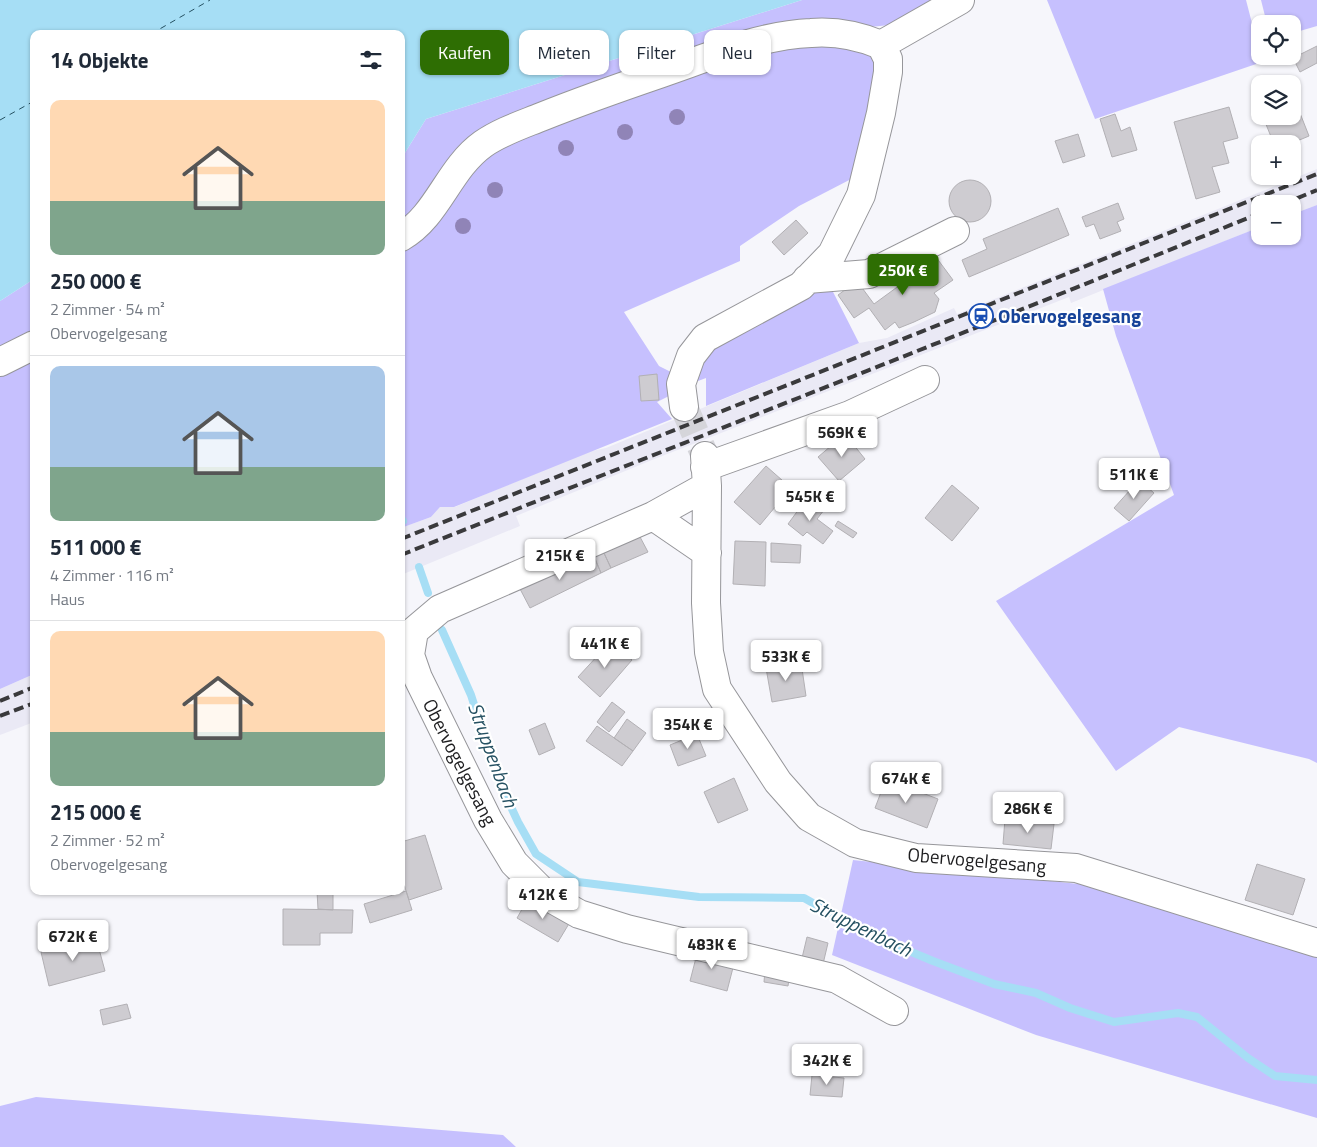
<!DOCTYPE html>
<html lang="de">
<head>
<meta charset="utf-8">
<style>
  :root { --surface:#fff; --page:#f2f2f3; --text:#1f2937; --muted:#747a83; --line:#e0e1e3; --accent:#2e6e03 }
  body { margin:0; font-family:"Titillium Web",sans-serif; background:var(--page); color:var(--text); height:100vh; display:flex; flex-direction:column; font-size:19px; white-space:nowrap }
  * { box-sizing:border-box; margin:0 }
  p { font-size:16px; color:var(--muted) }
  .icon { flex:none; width:28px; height:28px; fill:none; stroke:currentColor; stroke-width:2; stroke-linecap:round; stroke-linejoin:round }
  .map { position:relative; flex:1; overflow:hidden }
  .panel { position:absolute; left:30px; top:30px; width:375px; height:865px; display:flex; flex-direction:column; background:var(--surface); border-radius:10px; box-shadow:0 1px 4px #0004 }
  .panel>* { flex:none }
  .banner { position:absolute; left:420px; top:30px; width:475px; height:45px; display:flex; gap:10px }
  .buttons { position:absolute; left:1251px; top:15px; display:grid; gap:10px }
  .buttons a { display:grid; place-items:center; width:50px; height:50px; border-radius:10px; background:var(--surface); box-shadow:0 1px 4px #0004; font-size:25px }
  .price { position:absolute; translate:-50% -42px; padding:0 11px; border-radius:5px; background:#fff; color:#222; font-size:16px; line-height:32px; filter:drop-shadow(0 1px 2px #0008) }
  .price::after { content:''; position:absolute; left:50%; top:30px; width:15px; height:11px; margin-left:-8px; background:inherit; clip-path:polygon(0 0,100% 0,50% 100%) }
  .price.current { background:var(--accent); color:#fff }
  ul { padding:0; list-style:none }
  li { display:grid; align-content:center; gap:10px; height:265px; padding:0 20px }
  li+li { border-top:1px solid var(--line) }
  li span { display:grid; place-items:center; height:155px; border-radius:10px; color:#555 }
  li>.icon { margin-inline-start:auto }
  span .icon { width:90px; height:90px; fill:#fffc; stroke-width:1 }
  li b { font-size:21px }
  h2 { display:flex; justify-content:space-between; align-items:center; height:60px; padding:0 20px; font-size:21px }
  .tag { padding:0 18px; border-radius:10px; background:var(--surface); box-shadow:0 1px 4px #0004; font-size:18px; line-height:45px }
  .tag.current { background:var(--accent); color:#fff }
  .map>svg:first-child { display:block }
  .built { fill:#eae9f5 }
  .green { fill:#c6c0fe }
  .water { fill:#a6def5 }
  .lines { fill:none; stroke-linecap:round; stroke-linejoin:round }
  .stream { stroke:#a6def5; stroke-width:8 }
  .ferry { stroke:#255162; stroke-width:1; stroke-dasharray:6 5; stroke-linecap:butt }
  .building { fill:#ceccd1; stroke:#b2b0b4 }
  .minor-tunnel { stroke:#d5d5da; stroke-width:28; stroke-dasharray:28 14; stroke-linecap:butt }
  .minor-casing { stroke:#96969a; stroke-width:30 }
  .minor { stroke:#fff; stroke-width:28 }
  .rail { stroke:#3a3a3c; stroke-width:4; stroke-dasharray:10 5; stroke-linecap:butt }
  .tree { fill:#9084b7 }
  .labels { text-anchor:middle; stroke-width:4.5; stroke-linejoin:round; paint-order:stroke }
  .transit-label { font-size:19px; font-weight:bold; fill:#164399; stroke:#fff; text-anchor:start }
  .street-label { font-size:19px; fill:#1d1d1f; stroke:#fff }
  .water-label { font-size:20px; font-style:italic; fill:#255162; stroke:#fff }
</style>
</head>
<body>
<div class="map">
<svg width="1317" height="1147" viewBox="0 0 1317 1147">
  <rect width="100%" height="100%" fill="#f6f6fb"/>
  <path class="built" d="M1317,169V205L1293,214L1292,204H1260V227L1071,303L1069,297L652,460L516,516L520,526L401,575V528L431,517L440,507H455L587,452L606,448L859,343L887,338L954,308L957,314Z
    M34,674V722L0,735V689Z"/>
  <path class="green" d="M802,0H948C904,20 892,32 842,24L494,127L401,229V164L403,156L426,119Z
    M1047,0H1246L1262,62L1095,119Z
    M1261,0H1317V26L1293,33L1292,24H1267Z
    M818,40L873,54L876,67L857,176L799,206L740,246V261L624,312L659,366L673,373L675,393L657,402L672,419L454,507H440L431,517L401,528V247L490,150L726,61Z
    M1317,205V763L1309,759L1179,727L1116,771L996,601L1174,495L1116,336L1103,289L1260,227V236H1292L1293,214Z
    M34,279V333L0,351V301Z
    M829,284L859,343L706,406V378L698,381L699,366L707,349Z
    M34,354V674L0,689V372Z
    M853,860L1097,886L1317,953V1118L1036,1035L832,955Z
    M36,1097L503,1135L516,1147H0V1106Z"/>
  <path class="water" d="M0,0H802L426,119L403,156L401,164V34H34V279L0,301Z"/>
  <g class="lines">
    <path class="stream" d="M401,518L403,521
      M419,567L428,593
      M442,630L471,695L498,779L518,822L536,854L578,882L699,897L804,898L868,934L933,961L994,984L1036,993L1070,1008L1114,1022L1178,1013L1197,1017L1248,1058L1275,1076L1317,1080"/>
    <path class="ferry" d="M151,34L210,0
      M0,120L34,101"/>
  </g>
  <path class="building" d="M1317,46V63L1300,72L1293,58Z
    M1296,103L1309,136L1290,144H1274L1263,117L1292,116V105Z
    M1229,107L1238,138L1223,142L1229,163L1212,167L1220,192L1196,199L1174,122Z
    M1115,114L1121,131L1130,127L1137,150L1112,157L1100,119Z
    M1078,134L1085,156L1063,163L1055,141Z
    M949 201a21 21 0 1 1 42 0a21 21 0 1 1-42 0Z
    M1118,203L1124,219L1117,222L1121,231L1100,239L1094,224L1086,227L1082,217Z
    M1058,208L1069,235L969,277L962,260L987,249L983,239Z
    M796,220L808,233L784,255L772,242Z
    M933,253L953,280L934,293L939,299L935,312L914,322L899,328L895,322L885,330L869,308L854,318L838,295L857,281L874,304L900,285L897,280Z
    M657,374L659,400L641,401L639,376Z
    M845,434L865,459L839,481L818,457Z
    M766,466L791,488L760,525L734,502Z
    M1139,480L1154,493L1129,521L1114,508Z
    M952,485L979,508L952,541L925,518Z
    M807,498L824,510L817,519L833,531L823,544L807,532L803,536L788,524Z
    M838,521L857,533L853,538L835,526Z
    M639,535L648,552L611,568L603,551Z
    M735,541L766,542L765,586L733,584Z
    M771,543L801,545L800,563L771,562Z
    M603,551L611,568L601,573L593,554Z
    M593,554L601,573L530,608L519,587Z
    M611,641L632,660L600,697L578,677Z
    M801,662L806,696L772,702L766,668Z
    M612,702L625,712L609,732L597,722Z
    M627,719L646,733L633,751L614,738Z
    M545,723L555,748L539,755L529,730Z
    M597,726L633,751L622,766L586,741Z
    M697,734L706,756L678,766L670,745Z
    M734,778L748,810L718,823L704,792Z
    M886,779L938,799L927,828L875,808Z
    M1005,819L1054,824L1051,849L1003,844Z
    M425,835L442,889L409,900L401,875V842Z
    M1257,864L1305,879L1293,915L1245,900Z
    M317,891H333V910L318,909Z
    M406,891L412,910L370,923L364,904Z
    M529,897L570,922L558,942L517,918Z
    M283,909L353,910L352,933H320V945H283Z
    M807,937L828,943L823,964L802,958Z
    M96,938L105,971L49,986L41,952Z
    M698,950L735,960L727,991L690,981Z
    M765,970L790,973L788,986L764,982Z
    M127,1004L131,1018L103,1025L100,1010Z
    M812,1075L844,1078L842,1097L810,1095Z"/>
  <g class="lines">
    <path class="minor-tunnel" d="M684,407L705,456"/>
    <defs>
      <path id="minor" d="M881,45L960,0
        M401,237C438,216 448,169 483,144C500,132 521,125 541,117C581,101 621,87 662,73C709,57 760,35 811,33C836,31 857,35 881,45
        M807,279L869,274L955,231
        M0,362L34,345
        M684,407L681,384L691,356L705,338L801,286L832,254L861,195L881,113L888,72V59L881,45
        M705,456L707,486L706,603L709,652L717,689L778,782L809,817L855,843L916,858L1076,868L1317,943
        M705,467L850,415L925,380
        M707,486L653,516L440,609L414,631L410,655L418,678L488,820L514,863L547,896L579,914L627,929L837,979L894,1011
        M653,516L707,553"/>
    </defs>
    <use href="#minor" class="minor-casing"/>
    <use href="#minor" class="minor"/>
    <path class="rail" d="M1283,204L1317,190
      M401,539L1317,174
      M401,555C687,441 975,330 1260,213
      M0,701L34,687
      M0,716L34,703"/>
  </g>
  <g class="tree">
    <circle cx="677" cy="117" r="8"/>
    <circle cx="625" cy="132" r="8"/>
    <circle cx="566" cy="148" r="8"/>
    <circle cx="495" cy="190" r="8"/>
    <circle cx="463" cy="226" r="8"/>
  </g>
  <defs>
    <symbol id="station-ring" viewBox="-11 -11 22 22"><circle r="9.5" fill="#fff" stroke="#1a4fb4" stroke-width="1.5"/><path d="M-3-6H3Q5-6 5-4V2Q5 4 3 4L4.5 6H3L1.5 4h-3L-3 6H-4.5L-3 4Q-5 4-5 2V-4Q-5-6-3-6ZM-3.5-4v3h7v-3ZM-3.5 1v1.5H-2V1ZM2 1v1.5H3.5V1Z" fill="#1a4fb4"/></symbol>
  </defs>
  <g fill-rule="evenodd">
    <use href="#station-ring" x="967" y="302" width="28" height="28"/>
  </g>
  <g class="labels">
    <g class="transit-label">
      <text x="998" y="323">Obervogelgesang</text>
    </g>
    <g class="street-label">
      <text transform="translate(460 762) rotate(63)" y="7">Obervogelgesang</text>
      <text transform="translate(977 860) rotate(5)" y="7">Obervogelgesang</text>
    </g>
    <g class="water-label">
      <text transform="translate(493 755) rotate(70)" y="7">Struppenbach</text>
      <text transform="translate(861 927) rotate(26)" y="7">Struppenbach</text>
    </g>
  </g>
</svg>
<div class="buttons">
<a><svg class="icon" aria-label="locate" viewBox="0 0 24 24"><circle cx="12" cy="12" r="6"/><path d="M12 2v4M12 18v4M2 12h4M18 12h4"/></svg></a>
<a><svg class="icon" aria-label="layers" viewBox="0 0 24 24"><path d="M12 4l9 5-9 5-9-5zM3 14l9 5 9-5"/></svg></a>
<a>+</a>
<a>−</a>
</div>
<b class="price current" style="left:903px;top:296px">250K €</b>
<b class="price" style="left:842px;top:458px">569K €</b>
<b class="price" style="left:1134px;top:500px">511K €</b>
<b class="price" style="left:810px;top:522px">545K €</b>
<b class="price" style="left:560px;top:581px">215K €</b>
<b class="price" style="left:605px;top:669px">441K €</b>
<b class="price" style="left:786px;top:682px">533K €</b>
<b class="price" style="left:688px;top:750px">354K €</b>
<b class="price" style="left:906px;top:804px">674K €</b>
<b class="price" style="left:1028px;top:834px">286K €</b>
<b class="price" style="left:543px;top:920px">412K €</b>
<b class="price" style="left:73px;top:962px">672K €</b>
<b class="price" style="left:712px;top:970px">483K €</b>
<b class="price" style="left:827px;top:1086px">342K €</b>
<div class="banner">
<a class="tag current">Kaufen</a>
<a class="tag">Mieten</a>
<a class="tag">Filter</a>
<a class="tag">Neu</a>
</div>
<section class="panel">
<h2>14 Objekte<svg class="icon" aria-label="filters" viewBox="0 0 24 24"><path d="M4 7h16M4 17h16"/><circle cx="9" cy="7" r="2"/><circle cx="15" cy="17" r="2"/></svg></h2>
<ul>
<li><span style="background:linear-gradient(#ffd9b3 65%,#7fa58c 0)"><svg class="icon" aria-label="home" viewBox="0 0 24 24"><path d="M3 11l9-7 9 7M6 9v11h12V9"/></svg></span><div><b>250 000 €</b><p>2 Zimmer · 54 m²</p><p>Obervogelgesang</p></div></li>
<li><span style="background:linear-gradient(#a9c7e8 65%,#7fa58c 0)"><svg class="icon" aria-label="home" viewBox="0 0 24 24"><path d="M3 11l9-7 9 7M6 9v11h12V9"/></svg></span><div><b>511 000 €</b><p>4 Zimmer · 116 m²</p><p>Haus</p></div></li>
<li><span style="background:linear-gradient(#ffd9b3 65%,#7fa58c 0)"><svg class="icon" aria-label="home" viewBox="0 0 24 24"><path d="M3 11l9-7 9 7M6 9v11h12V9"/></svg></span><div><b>215 000 €</b><p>2 Zimmer · 52 m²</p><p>Obervogelgesang</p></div></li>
</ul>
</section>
</div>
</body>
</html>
